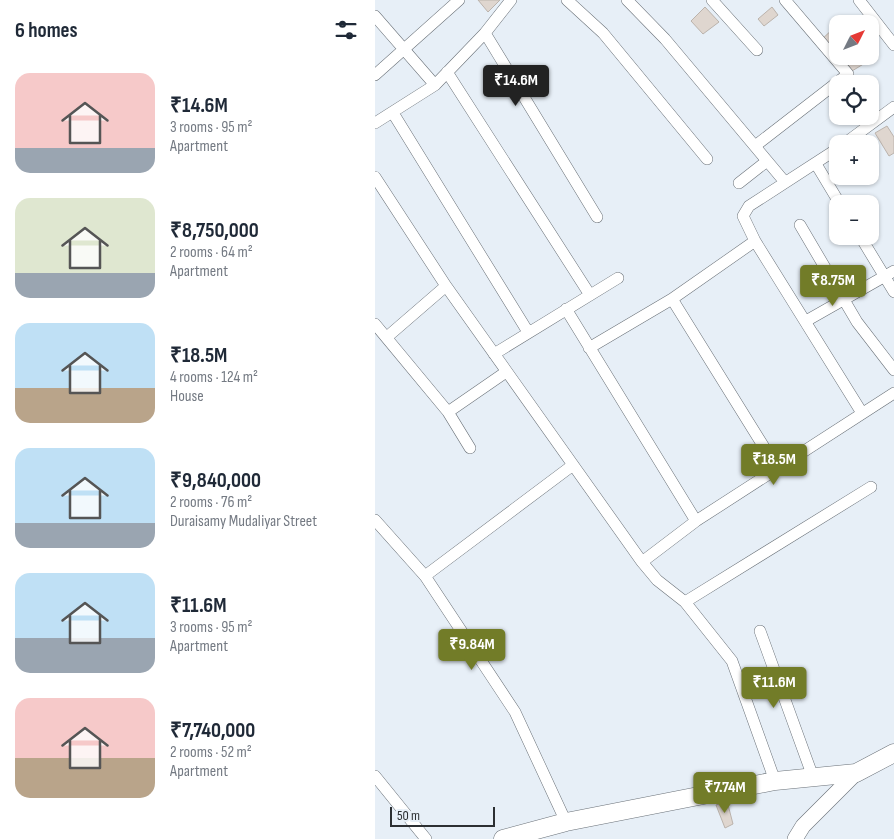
<!DOCTYPE html>
<html lang="en">
<head>
<meta charset="utf-8">
<style>
  :root { --surface:#fff; --page:#f6f6f7; --text:#1f2937; --muted:#747a83; --accent:#727c28 }
  body { margin:0; font-family:"Sofia Sans Condensed",sans-serif; background:var(--page); color:var(--text); height:100vh; display:flex; flex-direction:column; font-size:19px; white-space:nowrap }
  * { box-sizing:border-box; margin:0 }
  p { font-size:16px; color:var(--muted) }
  .icon { flex:none; width:28px; height:28px; fill:none; stroke:currentColor; stroke-width:2; stroke-linecap:round; stroke-linejoin:round }
  .map { position:relative; flex:1; overflow:hidden }
  .drawer { display:flex; flex-direction:column; background:var(--surface); width:375px }
  .drawer>* { flex:none }
  .needle { width:32px; rotate:48deg }
  .tools { position:absolute; left:454px; top:15px; display:grid; gap:10px }
  .tools a { display:grid; place-items:center; width:50px; height:50px; border-radius:10px; background:var(--surface); box-shadow:0 1px 4px #0004; font-size:25px }
  .scale { position:absolute; left:15px; bottom:12px; width:105px; box-sizing:border-box; padding-left:5px; border:2px solid #2c2f32; border-top:0; font-size:14px; line-height:18px; white-space:nowrap; color:#2c2f32; -webkit-text-stroke:4px #e7eff7; paint-order:stroke }
  .price { position:absolute; translate:-50% -42px; padding:0 11px; border-radius:5px; background:var(--accent); color:#fff; font-size:16px; line-height:32px; filter:drop-shadow(0 1px 2px #0008) }
  .price::after { content:''; position:absolute; left:50%; top:30px; width:15px; height:11px; margin-left:-8px; background:inherit; clip-path:polygon(0 0,100% 0,50% 100%) }
  .price.active { background:#222; color:#fff }
  ul { padding:0; list-style:none }
  li { display:flex; align-items:center; gap:15px; height:125px; padding:0 15px }
  li span { display:grid; place-items:center; flex:none; width:140px; height:100px; border-radius:15px; color:#555 }
  li>.icon { margin-inline-start:auto }
  span .icon { width:60px; height:60px; fill:#fffc; stroke-width:1 }
  li b { font-size:21px }
  h2 { display:flex; justify-content:space-between; align-items:center; height:60px; padding:0 15px; font-size:21px }
  main { display:flex; flex:1; min-height:0 }
  .map>svg:first-child { display:block }
  .building { fill:#dfd6cf; stroke:#bbb3ac }
  .lines { fill:none; stroke-linecap:round; stroke-linejoin:round }
  .street-casing { stroke:#6a7178; stroke-width:12 }
  .secondary-casing { stroke:#6a7178; stroke-width:16 }
  .primary-casing { stroke:#6a7178; stroke-width:19 }
  .street { stroke:#fff; stroke-width:11 }
  .secondary { stroke:#fff; stroke-width:15 }
  .primary { stroke:#fff; stroke-width:18 }
</style>
</head>
<body>
<main>
<section class="drawer">
<h2>6 homes<svg class="icon" aria-label="filters" viewBox="0 0 24 24"><path d="M4 7h16M4 17h16"/><circle cx="9" cy="7" r="2"/><circle cx="15" cy="17" r="2"/></svg></h2>
<ul>
<li><span style="background:linear-gradient(#f6c9c9 75%,#9aa5b1 0)"><svg class="icon" aria-label="home" viewBox="0 0 24 24"><path d="M3 11l9-7 9 7M6 9v11h12V9"/></svg></span><div><b>₹14.6M</b><p>3 rooms · 95 m²</p><p>Apartment</p></div></li>
<li><span style="background:linear-gradient(#dfe7d0 75%,#9aa5b1 0)"><svg class="icon" aria-label="home" viewBox="0 0 24 24"><path d="M3 11l9-7 9 7M6 9v11h12V9"/></svg></span><div><b>₹8,750,000</b><p>2 rooms · 64 m²</p><p>Apartment</p></div></li>
<li><span style="background:linear-gradient(#bfe0f5 65%,#b9a48a 0)"><svg class="icon" aria-label="home" viewBox="0 0 24 24"><path d="M3 11l9-7 9 7M6 9v11h12V9"/></svg></span><div><b>₹18.5M</b><p>4 rooms · 124 m²</p><p>House</p></div></li>
<li><span style="background:linear-gradient(#bfe0f5 75%,#9aa5b1 0)"><svg class="icon" aria-label="home" viewBox="0 0 24 24"><path d="M3 11l9-7 9 7M6 9v11h12V9"/></svg></span><div><b>₹9,840,000</b><p>2 rooms · 76 m²</p><p>Duraisamy Mudaliyar Street</p></div></li>
<li><span style="background:linear-gradient(#bfe0f5 65%,#9aa5b1 0)"><svg class="icon" aria-label="home" viewBox="0 0 24 24"><path d="M3 11l9-7 9 7M6 9v11h12V9"/></svg></span><div><b>₹11.6M</b><p>3 rooms · 95 m²</p><p>Apartment</p></div></li>
<li><span style="background:linear-gradient(#f6c9c9 60%,#b9a48a 0)"><svg class="icon" aria-label="home" viewBox="0 0 24 24"><path d="M3 11l9-7 9 7M6 9v11h12V9"/></svg></span><div><b>₹7,740,000</b><p>2 rooms · 52 m²</p><p>Apartment</p></div></li>
</ul>
</section>
<div class="map">
<svg width="519" height="839" viewBox="0 0 519 839">
  <rect width="100%" height="100%" fill="#e7eff7"/>
  <path class="building" d="M103,0H125L113,12Z
    M330,7L344,22L328,34L316,21Z
    M397,7L403,15L389,26L383,19Z
    M462,25V40L451,49L444,42Z
    M474,56H493L495,60L477,71L469,59Z
    M512,126L519,137V153L514,156L500,133Z
    M352,801L358,824L350,828L341,805Z"/>
  <g class="lines">
    <defs>
      <path id="street" d="M136,0L110,33L222,217
        M192,0L228,33L332,159
        M252,0L290,39L409,181
        M337,0L382,50
        M484,0L519,45
        M0,16L60,85
        M72,72L215,295
        M0,75L84,0
        M18,113L153,332
        M0,123L60,85L110,33
        M469,144L519,107
        M380,146L473,74L410,0
        M462,149L374,206L368,216L380,241L487,413
        M441,164L465,204
        M0,177L71,286L267,562L282,580L310,602L357,661L400,781
        M364,183L392,161
        M425,225L482,322L519,370
        M485,236L519,292
        M297,299L402,468
        M191,309L321,521
        M431,321L519,271
        M0,324L73,412L95,448
        M12,337L71,286
        M214,348L297,299L380,241
        M119,354L243,278
        M73,412L131,372
        M0,520L50,576L140,712L191,822
        M267,562L321,521L519,393
        M50,576L198,465
        M310,602L496,487
        M385,631L438,777
        M0,776L51,839"/>
      <path id="secondary" d="M420,839L428,826L481,773"/>
      <path id="primary" d="M128,839L191,822L400,781L481,773L519,753"/>
    </defs>
    <use href="#street" class="street-casing"/>
    <use href="#secondary" class="secondary-casing"/>
    <use href="#primary" class="primary-casing"/>
    <use href="#street" class="street"/>
    <use href="#secondary" class="secondary"/>
    <use href="#primary" class="primary"/>
  </g>
</svg>
<div class="tools">
<a><svg class="needle" viewBox="-14 -14 28 28"><path d="M0-13l5 13h-10z" fill="#e53935"/><path d="M0 13l5-13h-10z" fill="#747a83"/></svg></a>
<a><svg class="icon" aria-label="locate" viewBox="0 0 24 24"><circle cx="12" cy="12" r="6"/><path d="M12 2v4M12 18v4M2 12h4M18 12h4"/></svg></a>
<a>+</a>
<a>−</a>
</div>
<div class="scale">50 m</div>
<b class="price active" style="left:141px;top:107px">₹14.6M</b>
<b class="price" style="left:458px;top:307px">₹8.75M</b>
<b class="price" style="left:399px;top:486px">₹18.5M</b>
<b class="price" style="left:97px;top:671px">₹9.84M</b>
<b class="price" style="left:399px;top:709px">₹11.6M</b>
<b class="price" style="left:350px;top:814px">₹7.74M</b>
</div>
</main>
</body>
</html>
